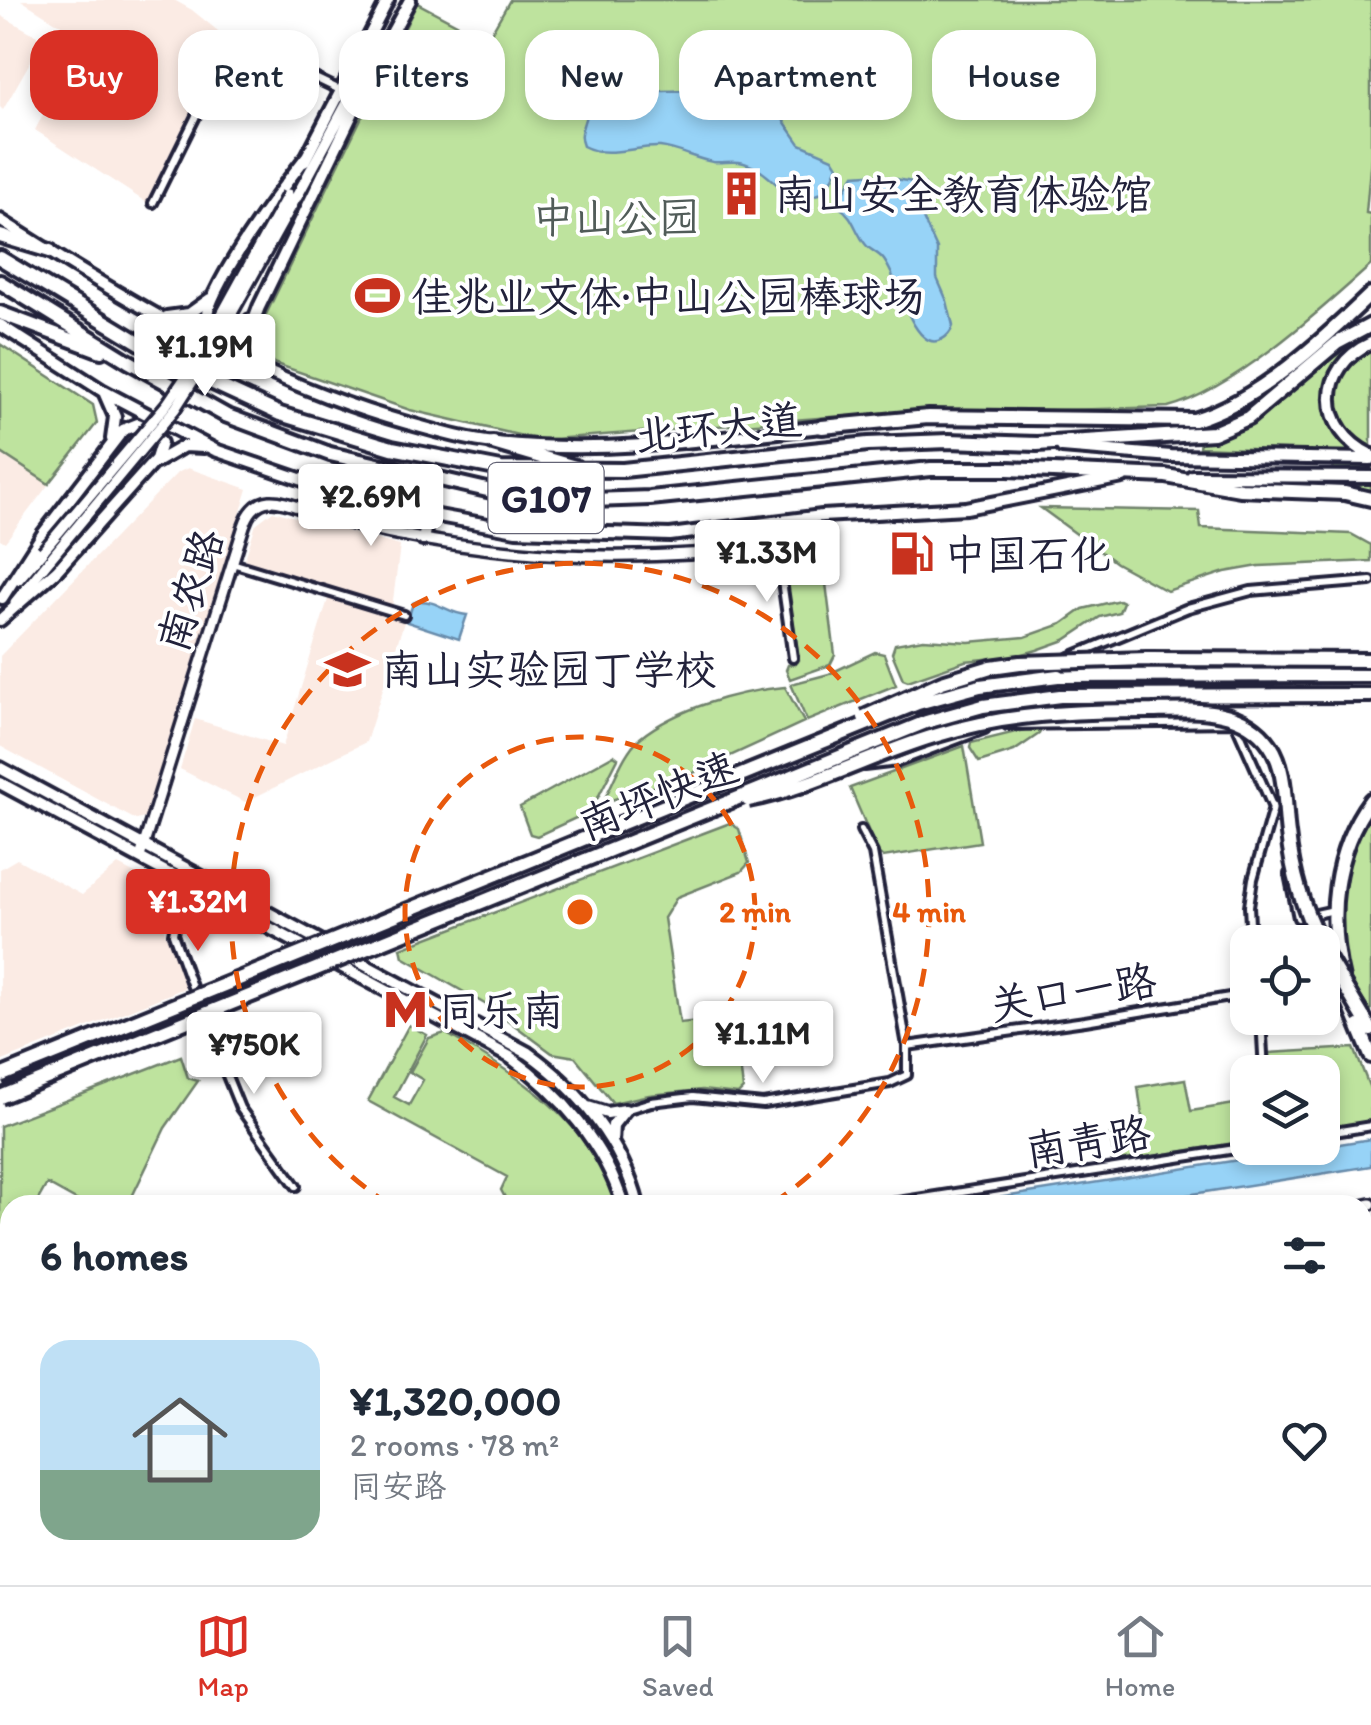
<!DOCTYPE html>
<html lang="en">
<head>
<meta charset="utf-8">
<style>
  :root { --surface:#fff; --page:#f6f6f7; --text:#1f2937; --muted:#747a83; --line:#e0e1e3; --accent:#d93025 }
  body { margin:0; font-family:Itim,"LXGW WenKai TC",sans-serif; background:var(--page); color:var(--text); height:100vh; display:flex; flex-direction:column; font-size:38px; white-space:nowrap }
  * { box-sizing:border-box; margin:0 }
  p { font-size:32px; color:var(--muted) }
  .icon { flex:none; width:55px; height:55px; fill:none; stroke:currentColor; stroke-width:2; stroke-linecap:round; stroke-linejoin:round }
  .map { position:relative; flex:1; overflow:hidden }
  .panel { position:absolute; left:0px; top:1195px; width:1372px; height:390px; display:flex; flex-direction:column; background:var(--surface); border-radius:30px 30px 0 0; box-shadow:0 5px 15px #0003 }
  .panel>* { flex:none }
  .hud { position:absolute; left:30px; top:30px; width:1312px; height:90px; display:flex; gap:20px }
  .fabs { position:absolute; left:1230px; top:925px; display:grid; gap:20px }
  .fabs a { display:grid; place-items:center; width:110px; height:110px; border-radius:20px; background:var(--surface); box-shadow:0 5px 15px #0003; font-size:50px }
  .price { position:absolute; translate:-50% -85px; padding:0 22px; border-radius:10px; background:#fff; color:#222; font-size:32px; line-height:65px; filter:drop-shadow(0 2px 5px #0008) }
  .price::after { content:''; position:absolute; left:50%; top:60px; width:30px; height:22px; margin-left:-15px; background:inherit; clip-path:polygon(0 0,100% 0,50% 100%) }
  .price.active { background:var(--accent); color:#fff }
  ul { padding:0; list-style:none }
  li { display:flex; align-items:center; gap:30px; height:250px; padding:0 40px }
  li+li { border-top:2px solid var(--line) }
  li span { display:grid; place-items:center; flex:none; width:280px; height:200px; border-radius:30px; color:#555 }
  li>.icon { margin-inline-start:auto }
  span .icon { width:120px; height:120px; fill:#fffc; stroke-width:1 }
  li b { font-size:42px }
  h2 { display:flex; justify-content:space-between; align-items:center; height:120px; padding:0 40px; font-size:42px }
  .chip { padding:0 35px; border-radius:30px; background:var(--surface); box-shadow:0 5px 15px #0003; font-size:35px; line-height:90px }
  .chip.active { background:var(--accent); color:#fff }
  .tabs { display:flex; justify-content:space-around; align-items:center; height:140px; border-top:2px solid var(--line); background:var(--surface); font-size:28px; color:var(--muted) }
  .tabs a { display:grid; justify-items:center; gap:5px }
  .tabs .active { color:var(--accent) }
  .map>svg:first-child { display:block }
  .built { fill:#fbebe4 }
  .green { fill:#bee39e; stroke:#70826c; stroke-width:2.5 }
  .water { fill:#97d3f7; stroke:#688cac; stroke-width:2.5 }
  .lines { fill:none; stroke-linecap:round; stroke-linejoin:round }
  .street-casing { stroke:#22223b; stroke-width:14 }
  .secondary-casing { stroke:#22223b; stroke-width:16 }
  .primary-casing { stroke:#22223b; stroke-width:18 }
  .highway-casing { stroke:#22223b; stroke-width:20 }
  .street { stroke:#fff; stroke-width:6 }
  .secondary { stroke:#fff; stroke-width:9 }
  .primary { stroke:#fff; stroke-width:10 }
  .highway { stroke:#fff; stroke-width:12 }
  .secondary-bridge-casing { stroke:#22223b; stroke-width:16; stroke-linecap:butt }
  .highway-bridge-casing { stroke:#22223b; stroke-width:20; stroke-linecap:butt }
  .secondary-bridge { stroke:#fff; stroke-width:9 }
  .highway-bridge { stroke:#fff; stroke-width:12 }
  .ring { fill:none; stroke:#e8590c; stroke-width:5; stroke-dasharray:18 12 }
  .labels { text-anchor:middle; stroke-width:8; stroke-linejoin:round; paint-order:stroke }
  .shield { fill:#fff; stroke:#646476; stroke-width:2.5 }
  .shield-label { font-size:40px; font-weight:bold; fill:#22223b }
  .poi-label { font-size:42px; fill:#22223b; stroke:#fff; text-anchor:start }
  .park-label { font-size:42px; fill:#515c59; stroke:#fff }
  .street-label { font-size:42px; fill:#22223b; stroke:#fff }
  .centre { fill:#e8590c; stroke:#fff; stroke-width:5 }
  .ring-label { font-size:30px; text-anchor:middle; font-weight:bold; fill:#e8590c; stroke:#fff; stroke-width:8; stroke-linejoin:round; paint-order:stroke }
</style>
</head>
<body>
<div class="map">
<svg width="1371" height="1585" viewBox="0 0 1371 1585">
  <rect width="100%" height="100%" fill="#fff"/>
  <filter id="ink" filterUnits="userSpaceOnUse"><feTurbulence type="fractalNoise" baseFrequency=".01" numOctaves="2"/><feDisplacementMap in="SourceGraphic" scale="20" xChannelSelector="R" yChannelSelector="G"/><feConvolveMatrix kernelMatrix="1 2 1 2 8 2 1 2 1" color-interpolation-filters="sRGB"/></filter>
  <g filter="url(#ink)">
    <path class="built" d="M21,0H174L192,10L228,39L147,203L35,130L83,39Z
      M0,15L43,39L3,110L0,107Z
      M0,452L49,484L5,542L0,539Z
      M188,468L248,489L145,818L136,820L0,746V656L177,473Z
      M273,511L400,546L392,608L244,562L256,524Z
      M329,596L405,619L366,742L245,802L180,769L195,719L283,746Z
      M17,859L82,895L118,865L143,878L187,987L0,1062V869Z
      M215,1575H328L323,1585H209Z
      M466,1575H694L696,1585H461Z
      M1177,1575H1286L1288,1585H1180Z"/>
    <path class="green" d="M510,0H1371V156L1366,213L1371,214V265C1321,310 1232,391 1168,407L831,417L540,440L410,410L273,363L259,329L417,3L487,40Z
      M1371,335V495L1334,489L1333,452L1199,447L1200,442C1270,433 1309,360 1371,335Z
      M0,344L93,405L97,423L49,484L0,452Z
      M1041,508L1199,511L1201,528L1351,534L1371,545V561L1259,566L1225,572L1167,591L1116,563Z
      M812,523L819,528L835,655L830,665L790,679L786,670L788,665L796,664L799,660L780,534L783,528Z
      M1119,600L1123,602L1119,612L1100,617L1065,640L1037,650L1016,656L965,661L908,681L903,679L892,653L895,644L923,639L969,642L1025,637L1062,624L1083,609Z
      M875,652L884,654L896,685L807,721L791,684L829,674Z
      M785,687L804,722L682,778L608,801L605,798C614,781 625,750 640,738C677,708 739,691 785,687Z
      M1036,727L1041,730L1039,734L1014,751L979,762L970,748L971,743Z
      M964,746L980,842L883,857L878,853L850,788Z
      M614,755L618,758L591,811L537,836L530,834L520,807Z
      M1371,809V1013C1363,1000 1353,987 1348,973C1327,920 1346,856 1371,809Z
      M730,823L739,829L749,863L741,872L677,897L664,918L680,1023L727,1018L735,1023L743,1089L738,1094L702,1090L649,1095L613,1103L575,1057L552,1053L490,1007L403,957L401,948Z
      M409,1025L427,1035L394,1097L409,1105L423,1080L410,1072L429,1038L445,1033C520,1075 588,1120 619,1205H509L501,1190L507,1177L368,1101Z
      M1354,1048L1371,1091V1122L1323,1130L1322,1072H1270L1269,1053Z
      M181,1056L188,1078L198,1081L165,1128L128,1205H85L47,1184L35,1205H10V1251L0,1270V1126Z
      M1185,1079L1191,1111L1247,1102V1141L1115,1162L1110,1135L1144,1130L1138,1087Z"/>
    <path class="water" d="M734,39L745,42L749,49L750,72L800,144L833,158L838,166L827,191C782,211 780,174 744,163C735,160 723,163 713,162C695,159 678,149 660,147C633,146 608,159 583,146C579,136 581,132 584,122C595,82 619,104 643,88L663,91L704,90L719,71L718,55L724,42Z
      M868,174L924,184L921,214L937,249V278L947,301L953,326C949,338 935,347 924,337C906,322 899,281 884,260C879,253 871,251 866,245C855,232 854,216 839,207L838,201L854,175Z
      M418,601C438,600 448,614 467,615L459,639L407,622L413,603Z
      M1371,1139V1166L1123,1205H953Z"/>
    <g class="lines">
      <defs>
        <path id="street" d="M153,203L234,39L342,91
          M777,546L793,658
          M232,563L404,615
          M1070,657L1188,608L1251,591L1371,581
          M1023,676L1049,666
          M922,718L993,688
          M1007,725L1235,722L1273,808L1253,879L1249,906L1251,942
          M864,766L898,762L985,729
          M1289,874L1298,918L1334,910
          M178,908L173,934L195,995
          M202,1014L240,1108L296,1186
          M1261,1018L1264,1072
          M907,1046L1085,1021L1248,994
          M625,1110L651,1102L693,1097L763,1104L890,1083L907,1075V1046L873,853L861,830
          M1322,1134L1371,1126
          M879,1205L1248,1147
          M1024,1575L1026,1585
          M1291,1575L1294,1585
          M446,1585L452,1575"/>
        <path id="secondary" d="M18,580L43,551
          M15,602L51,558
          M140,857L244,526C248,514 256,502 270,501C284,500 301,509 314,513C341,521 368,529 396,534C524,560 647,562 777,546L773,522
          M1362,1206L1371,1204
          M0,1305L10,1310
          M1362,1468L1371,1466
          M1159,1575L1161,1585
          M1168,1575L1170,1585
          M851,1585L896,1575"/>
        <path id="primary" d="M304,162L388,0
          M296,198L369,63L386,44L410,0
          M0,220C128,302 260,382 407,423C436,431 466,440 496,443C605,455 714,439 822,427
          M167,317L189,314L210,299
          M250,320L242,332L228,339L210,333L205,323C209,284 281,189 307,156
          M0,325L103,391L215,450L332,490L405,510L516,530L670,535L822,516L966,508L1123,477
          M1371,343C1317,367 1318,430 1371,455
          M259,365C244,346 251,327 259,307L386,44
          M105,394L115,417L112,439
          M1062,447L1171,456L1371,459
          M156,462L184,446L204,447
          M1192,476L1371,477
          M423,540L428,515
          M0,620L57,570L156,459L161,443L152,430L138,424L123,430L43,534L2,598
          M0,768L528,1053C579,1089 623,1144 638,1205
          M0,783L510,1057C560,1093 605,1145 623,1205
          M172,874L179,892L178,907
          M588,1107L607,1113L625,1110
          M612,1143L613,1125L625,1110
          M710,1575L713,1585
          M725,1575L727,1585"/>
        <path id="highway" d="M0,236L50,251
          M0,258L185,370L280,414L392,448L501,469L623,470L868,444L949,441L1037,444L1213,433L1248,418L1337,343L1371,325
          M0,282L128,361L225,415L330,454L496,492L592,500L650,498L931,469H1008L1166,476L1240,489L1345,493L1371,499
          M0,313L101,351
          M822,427L928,417L1194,420C1258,401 1323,340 1371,294
          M493,443L575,467
          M1058,676L1371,675
          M1060,696L1371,695
          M1342,979C1327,918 1333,851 1371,800
          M1347,998L1371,1056
          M1363,1017L1371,1030"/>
      </defs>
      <use href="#street" class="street-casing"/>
      <use href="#secondary" class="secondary-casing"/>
      <use href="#primary" class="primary-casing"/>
      <use href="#highway" class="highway-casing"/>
      <use href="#street" class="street"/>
      <use href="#secondary" class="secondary"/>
      <use href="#primary" class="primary"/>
      <use href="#highway" class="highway"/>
      <defs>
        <path id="secondary-bridge" d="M43,551L167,404L195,363L288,194
          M51,558L175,409L202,367L296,198"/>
        <path id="highway-bridge" d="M864,717L942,682L991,667L1020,663L1146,659L1371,660
          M748,800C814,787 871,755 934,736C1007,713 1077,711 1152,711C1195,710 1243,706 1270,745C1287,770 1284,805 1288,834C1292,871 1303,909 1320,942
          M1322,948L1363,1017
          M0,1076L918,703L980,686L1058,676
          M0,1097L926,722L983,706L1060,696"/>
      </defs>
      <use href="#secondary-bridge" class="secondary-bridge-casing"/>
      <use href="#highway-bridge" class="highway-bridge-casing"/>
      <use href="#secondary-bridge" class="secondary-bridge"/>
      <use href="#highway-bridge" class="highway-bridge"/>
    </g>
  </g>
  <g class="ring">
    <circle cx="580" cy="912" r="175"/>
    <path d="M390 1205A349 349 0 1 1 770 1205"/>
  </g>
  <defs>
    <symbol id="building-bare" viewBox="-9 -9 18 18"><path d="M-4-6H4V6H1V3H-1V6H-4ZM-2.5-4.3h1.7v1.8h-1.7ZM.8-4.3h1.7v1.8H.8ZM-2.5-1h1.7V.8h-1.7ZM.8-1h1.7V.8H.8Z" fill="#c8321e" stroke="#fff" stroke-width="2.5" paint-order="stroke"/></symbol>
    <symbol id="stadium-bare" viewBox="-9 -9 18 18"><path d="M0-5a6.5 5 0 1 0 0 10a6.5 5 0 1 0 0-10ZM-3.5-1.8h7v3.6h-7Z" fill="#c8321e" stroke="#fff" stroke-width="2.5" paint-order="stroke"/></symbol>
    <symbol id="fuel-bare" viewBox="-9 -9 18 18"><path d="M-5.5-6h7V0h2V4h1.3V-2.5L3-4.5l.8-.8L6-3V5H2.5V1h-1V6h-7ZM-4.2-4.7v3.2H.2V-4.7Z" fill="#c8321e" stroke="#fff" stroke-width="2.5" paint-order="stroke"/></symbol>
    <symbol id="school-bare" viewBox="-9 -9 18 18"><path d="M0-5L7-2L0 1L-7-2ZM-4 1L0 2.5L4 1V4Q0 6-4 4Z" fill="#c8321e" stroke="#fff" stroke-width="2.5" paint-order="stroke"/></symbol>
    <symbol id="metro-bare" viewBox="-9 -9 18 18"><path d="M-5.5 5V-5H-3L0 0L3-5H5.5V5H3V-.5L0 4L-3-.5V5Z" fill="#c8321e" stroke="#fff" stroke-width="2.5" paint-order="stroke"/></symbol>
  </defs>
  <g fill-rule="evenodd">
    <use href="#building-bare" x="710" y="162" width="63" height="63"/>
    <use href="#stadium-bare" x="346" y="264" width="63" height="63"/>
    <use href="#fuel-bare" x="880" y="522" width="63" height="63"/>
    <use href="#school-bare" x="316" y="638" width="63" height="63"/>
    <use href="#metro-bare" x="374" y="978" width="63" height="63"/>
  </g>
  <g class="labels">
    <rect class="shield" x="488.5" y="463" width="115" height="70" rx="8"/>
    <g class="shield-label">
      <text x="546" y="512">G107</text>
    </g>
    <g class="poi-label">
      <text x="774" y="209">南山安全教育体验馆</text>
      <text x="411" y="311">佳兆业文体·中山公园棒球场</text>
      <text x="944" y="569">中国石化</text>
      <text x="381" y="684">南山实验园丁学校</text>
      <text x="438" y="1025">同乐南</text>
    </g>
    <g class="park-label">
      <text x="616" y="232">中山公园</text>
    </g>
    <g class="street-label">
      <text transform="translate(718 427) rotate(-6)" y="15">北环大道</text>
      <text transform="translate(190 590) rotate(-72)" y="15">南农路</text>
      <text transform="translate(658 795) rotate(-22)" y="15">南坪快速</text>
      <text transform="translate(1073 992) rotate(-9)" y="15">关口一路</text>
      <text transform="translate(1088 1141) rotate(-9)" y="15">南青路</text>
    </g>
  </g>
  <circle cx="580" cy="912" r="15" class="centre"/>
  <g class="ring-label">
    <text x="755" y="922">2 min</text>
    <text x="929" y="922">4 min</text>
  </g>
</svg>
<div class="fabs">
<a><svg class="icon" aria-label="locate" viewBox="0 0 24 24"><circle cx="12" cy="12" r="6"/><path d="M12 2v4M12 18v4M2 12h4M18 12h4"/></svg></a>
<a><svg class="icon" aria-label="layers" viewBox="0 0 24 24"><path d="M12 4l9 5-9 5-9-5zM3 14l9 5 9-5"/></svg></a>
</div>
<b class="price" style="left:205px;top:399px">¥1.19M</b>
<b class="price" style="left:371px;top:549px">¥2.69M</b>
<b class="price" style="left:767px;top:605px">¥1.33M</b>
<b class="price active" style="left:198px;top:954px">¥1.32M</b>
<b class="price" style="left:763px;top:1086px">¥1.11M</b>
<b class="price" style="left:254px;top:1097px">¥750K</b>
<div class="hud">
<a class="chip active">Buy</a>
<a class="chip">Rent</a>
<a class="chip">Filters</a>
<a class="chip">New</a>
<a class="chip">Apartment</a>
<a class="chip">House</a>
</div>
<section class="panel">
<h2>6 homes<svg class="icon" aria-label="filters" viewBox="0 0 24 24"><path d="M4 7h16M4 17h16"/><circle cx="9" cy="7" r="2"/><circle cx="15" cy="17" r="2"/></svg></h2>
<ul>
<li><span style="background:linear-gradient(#bfe0f5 65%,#7fa58c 0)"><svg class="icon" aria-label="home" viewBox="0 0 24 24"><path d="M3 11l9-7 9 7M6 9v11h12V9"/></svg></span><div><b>¥1,320,000</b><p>2 rooms · 78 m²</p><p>同安路</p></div><svg class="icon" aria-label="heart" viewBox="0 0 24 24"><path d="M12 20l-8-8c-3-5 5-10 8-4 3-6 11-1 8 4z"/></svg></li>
</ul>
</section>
</div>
<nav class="tabs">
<a class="active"><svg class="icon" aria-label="map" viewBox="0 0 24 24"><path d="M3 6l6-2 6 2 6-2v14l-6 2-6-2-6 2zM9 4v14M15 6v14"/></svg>Map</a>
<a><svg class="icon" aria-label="saved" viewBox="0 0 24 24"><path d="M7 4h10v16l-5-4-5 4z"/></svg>Saved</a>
<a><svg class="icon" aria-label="home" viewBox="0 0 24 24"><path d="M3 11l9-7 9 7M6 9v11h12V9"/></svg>Home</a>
</nav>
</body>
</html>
